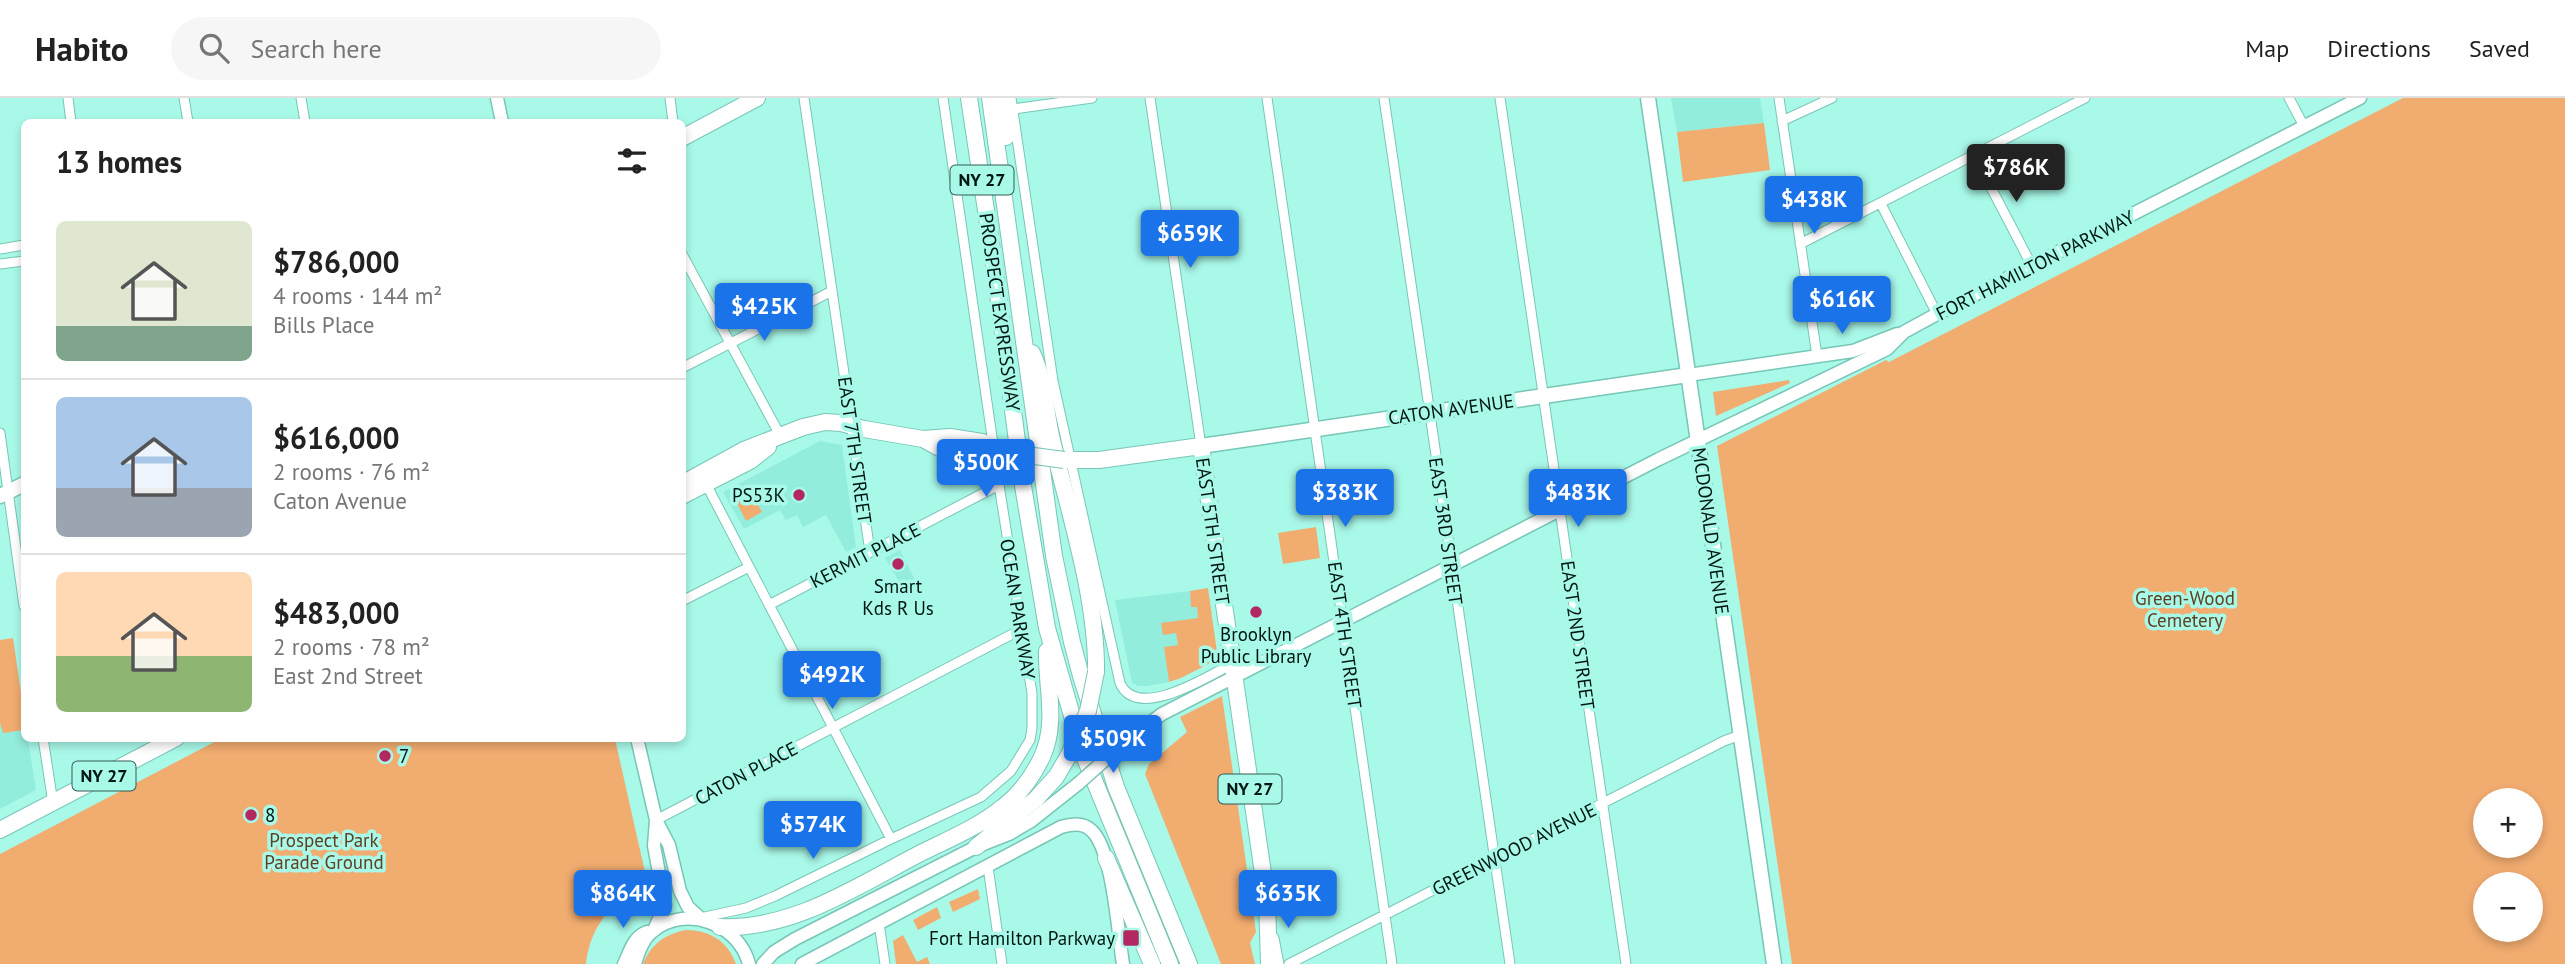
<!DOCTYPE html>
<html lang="en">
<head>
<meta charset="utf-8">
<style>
  :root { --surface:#fff; --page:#f6f6f6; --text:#222; --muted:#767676; --line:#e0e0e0; --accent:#1a73e8 }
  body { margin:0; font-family:"PT Sans",sans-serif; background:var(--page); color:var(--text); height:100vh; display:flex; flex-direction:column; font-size:26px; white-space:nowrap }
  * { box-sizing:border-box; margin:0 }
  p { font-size:23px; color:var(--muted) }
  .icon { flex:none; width:38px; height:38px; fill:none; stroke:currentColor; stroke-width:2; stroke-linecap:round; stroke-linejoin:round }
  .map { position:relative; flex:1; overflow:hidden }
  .panel { position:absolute; left:21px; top:21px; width:665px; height:623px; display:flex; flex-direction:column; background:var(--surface); border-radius:10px; box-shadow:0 4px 10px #0003 }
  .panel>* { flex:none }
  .buttons { position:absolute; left:2473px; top:690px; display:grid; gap:14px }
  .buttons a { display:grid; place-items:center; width:70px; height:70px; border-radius:50%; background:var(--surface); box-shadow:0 4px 10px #0003; font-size:35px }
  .price { position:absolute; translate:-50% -60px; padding:0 16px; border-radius:7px; background:var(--accent); color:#fff; font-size:23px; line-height:46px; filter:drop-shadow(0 2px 4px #0008) }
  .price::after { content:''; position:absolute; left:50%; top:42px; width:21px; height:16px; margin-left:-10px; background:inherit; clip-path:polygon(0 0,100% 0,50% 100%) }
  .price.current { background:#222; color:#fff }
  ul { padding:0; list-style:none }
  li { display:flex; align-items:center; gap:21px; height:175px; padding:0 35px }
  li+li { border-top:2px solid var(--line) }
  li span { display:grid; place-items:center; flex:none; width:196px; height:140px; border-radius:10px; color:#555 }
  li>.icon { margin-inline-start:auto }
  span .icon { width:84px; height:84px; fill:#fffc; stroke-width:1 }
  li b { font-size:30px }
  h2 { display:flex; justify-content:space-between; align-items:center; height:84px; padding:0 35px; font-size:30px }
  header { display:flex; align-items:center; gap:42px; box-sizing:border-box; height:98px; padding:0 35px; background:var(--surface); border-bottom:2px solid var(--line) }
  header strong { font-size:33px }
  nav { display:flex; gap:38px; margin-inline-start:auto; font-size:24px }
  .search { width:490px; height:63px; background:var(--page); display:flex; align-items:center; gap:18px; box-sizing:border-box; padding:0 24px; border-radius:38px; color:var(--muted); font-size:26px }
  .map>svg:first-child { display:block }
  .built { fill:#92eddd }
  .green { fill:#f1ac70; fill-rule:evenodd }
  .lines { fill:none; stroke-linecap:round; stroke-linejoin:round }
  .street-casing { stroke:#77c6b7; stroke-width:11 }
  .secondary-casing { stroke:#77c6b7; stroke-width:15 }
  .primary-casing { stroke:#77c6b7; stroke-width:17 }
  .highway-casing { stroke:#77c6b7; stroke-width:18 }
  .street { stroke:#fff; stroke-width:9 }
  .secondary { stroke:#fff; stroke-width:12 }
  .primary { stroke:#fff; stroke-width:14 }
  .highway { stroke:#fff; stroke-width:16 }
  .secondary-bridge-casing { stroke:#77c6b7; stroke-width:15; stroke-linecap:butt }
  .highway-bridge-casing { stroke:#77c6b7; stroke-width:18; stroke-linecap:butt }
  .secondary-bridge { stroke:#fff; stroke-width:12 }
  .highway-bridge { stroke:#fff; stroke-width:16 }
  .poi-dot { fill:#b42862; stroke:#a9f9e9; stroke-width:2.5 }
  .labels { text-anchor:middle; stroke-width:7; stroke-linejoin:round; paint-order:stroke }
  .shield { fill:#a9f9e9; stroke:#335a53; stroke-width:2 }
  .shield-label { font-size:18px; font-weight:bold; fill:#001613 }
  .street-label { font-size:19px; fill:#001613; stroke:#a9f9e9 }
  .poi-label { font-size:19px; fill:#001613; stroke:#a9f9e9; text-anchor:end }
  .park-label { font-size:19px; fill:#5f3e21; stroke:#a9f9e9 }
</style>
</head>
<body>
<header>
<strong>Habito</strong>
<div class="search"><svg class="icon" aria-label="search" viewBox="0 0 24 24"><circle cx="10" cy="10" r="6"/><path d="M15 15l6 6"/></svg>Search here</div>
<nav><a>Map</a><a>Directions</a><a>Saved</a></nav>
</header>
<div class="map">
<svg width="2565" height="866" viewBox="0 0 2565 866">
  <rect width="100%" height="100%" fill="#a9f9e9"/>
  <path class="built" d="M1671,0H1760L1764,25L1677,34Z
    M820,343L842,347L856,449L846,454L826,417L803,429L797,417L786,422L780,412L744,431L723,394Z
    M900,452L915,482L902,488L885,460Z
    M1190,493L1192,509L1197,508L1198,520L1176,535L1178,547L1165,550L1169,584L1147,588H1138L1132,585L1115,502Z
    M0,625L3,635L24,632V640L28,641L36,692L0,711Z"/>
  <path class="green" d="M2403,0H2565V866H1792L1717,348L1886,262L1889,264ZM2485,702H2530V747H2485ZM2485,786H2530V831H2485Z
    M1764,25L1770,72L1683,84L1677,34Z
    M1789,282L1790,285L1716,318L1713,294Z
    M747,386L762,414L746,423L731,394Z
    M1316,429L1320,460L1283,466L1278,435Z
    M1208,490L1218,561L1181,580L1169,584L1164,549L1178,547L1176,535L1163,537L1161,525L1198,520L1197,509H1191L1190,493Z
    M13,540L24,616V632L3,635L0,625V542Z
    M1222,598L1256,834L1250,845L1255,866H1221L1145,676L1149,666L1187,634L1180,619Z
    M222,640L615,641L647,783C641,789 631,793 624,799C602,816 589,838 586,866H0V756Z
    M978,791L980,801L953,814L949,804Z
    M937,809L941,820L918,832L913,822Z
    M686,832C709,832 728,843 736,866H643C651,846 665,836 686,832Z
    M903,837L917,864L927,859L930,866H896L893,843Z"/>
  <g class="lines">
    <defs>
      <path id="street" d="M68,0L71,24
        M184,0L188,24
        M301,0L305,24
        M670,0L673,24
        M804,0L870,454
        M1011,0L1053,283L1120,585C1137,624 1208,578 1232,566
        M1150,0L1201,348
        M1267,0L1392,866
        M1384,0L1510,866
        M1500,0L1626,866
        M1779,0L1817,258
        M2289,0L2304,28
        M1013,11L1092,0
        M1782,23L1832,0
        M1974,57L2032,168
        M1881,106L1937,216
        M1800,146L2085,0
        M0,151L24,147
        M682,156L781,339
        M0,166L24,163
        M682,270L832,193
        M0,335L24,508
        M704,382L891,741
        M682,503L749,469
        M769,507L999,387
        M43,640L53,705
        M656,722L1022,531
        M988,769L1002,866
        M700,820L746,810L775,798L891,741L981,699L1011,673L1030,642L1032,630V595L999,387L943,0
        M879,825L885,866
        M1274,840L1279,866
        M1289,866L1724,643L1740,637"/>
      <path id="secondary" d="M497,0L502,24
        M1688,277L1853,253L1897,236
        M637,640L656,722L669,747L680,793L688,809L700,820
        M1125,644L1162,616L1659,361L1887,251L1904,234L1937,216L2360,0
        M654,832L665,807L654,748L656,722
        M624,866C630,854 633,839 647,834
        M635,866C638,855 643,840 653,833C686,806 739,826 749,866
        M763,866L774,854L795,841L976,749L1009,736L1031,723L1079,685
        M802,866L1061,729C1072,726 1083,724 1092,733C1113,753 1118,836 1123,866"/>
      <path id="primary" d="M1648,0L1774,866
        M1201,348L1688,277
        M0,398L24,386"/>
      <path id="highway" d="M969,0L994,165L1022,382L1047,530L1082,653L1170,866
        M990,0L1054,458L1072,544L1081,578L1116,689L1189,866
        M1003,0L1006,39
        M682,40L757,0
        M1032,255C1044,280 1045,310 1051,338C1068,412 1097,498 1096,574
        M923,341L947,354L985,360L994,353
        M1064,362H1099L1201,348L1267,803L1269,866
        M682,386L744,352L803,329L825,324L841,325L864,331L923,341L950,339L982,344L994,353L1005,354
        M682,398L750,363L768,349
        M0,732L176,640
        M976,749L1035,702L1056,679L1069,657
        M1106,760L1152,866
        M720,829C793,832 857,788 919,756C947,742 979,729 1003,709C1020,696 1033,678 1042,659C1058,624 1046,589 1047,553"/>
    </defs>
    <use href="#street" class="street-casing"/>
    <use href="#secondary" class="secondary-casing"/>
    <use href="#primary" class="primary-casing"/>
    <use href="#highway" class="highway-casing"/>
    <use href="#street" class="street"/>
    <use href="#secondary" class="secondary"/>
    <use href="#primary" class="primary"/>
    <use href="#highway" class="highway"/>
    <defs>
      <path id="secondary-bridge" d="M1079,685L1125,644"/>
      <path id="highway-bridge" d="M1005,354L1064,362
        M1069,657L1088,613L1096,574"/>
    </defs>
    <use href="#secondary-bridge" class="secondary-bridge-casing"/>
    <use href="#highway-bridge" class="highway-bridge-casing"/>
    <use href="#secondary-bridge" class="secondary-bridge"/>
    <use href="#highway-bridge" class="highway-bridge"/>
  </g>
  <g class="poi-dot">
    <circle cx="799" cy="397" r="7"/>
    <circle cx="898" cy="466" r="7"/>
    <circle cx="1256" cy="514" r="7"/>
    <circle cx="385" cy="658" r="7"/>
    <circle cx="251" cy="717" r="7"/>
    <rect x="1122" y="831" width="18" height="18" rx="3.5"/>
  </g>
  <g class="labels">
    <g class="shield">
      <rect x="950.5" y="67.5" width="63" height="29" rx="5"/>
      <rect x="72.5" y="663.5" width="63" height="29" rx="5"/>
      <rect x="1218.5" y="676.5" width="63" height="29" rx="5"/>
    </g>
    <g class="shield-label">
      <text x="982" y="88">NY 27</text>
      <text x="104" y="684">NY 27</text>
      <text x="1250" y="697">NY 27</text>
    </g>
    <g class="street-label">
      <text transform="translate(2035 167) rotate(-27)" y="7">FORT HAMILTON PARKWAY</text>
      <text transform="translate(1000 214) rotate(82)" y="7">PROSPECT EXPRESSWAY</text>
      <text transform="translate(1451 311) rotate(-8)" y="7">CATON AVENUE</text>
      <text transform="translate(855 352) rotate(82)" y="7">EAST 7TH STREET</text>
      <text transform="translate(1213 433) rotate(82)" y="7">EAST 5TH STREET</text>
      <text transform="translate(1446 433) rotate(82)" y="7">EAST 3RD STREET</text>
      <text transform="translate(1711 433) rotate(82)" y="7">MCDONALD AVENUE</text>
      <text transform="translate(865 457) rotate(-27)" y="7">KERMIT PLACE</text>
      <text transform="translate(1018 511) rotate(81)" y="7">OCEAN PARKWAY</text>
      <text transform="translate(1345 537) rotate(82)" y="7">EAST 4TH STREET</text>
      <text transform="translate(1578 537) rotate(82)" y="7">EAST 2ND STREET</text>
      <text transform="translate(746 675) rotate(-28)" y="7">CATON PLACE</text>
      <text transform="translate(1514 751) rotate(-27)" y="7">GREENWOOD AVENUE</text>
    </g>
    <g class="poi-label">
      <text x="785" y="404">PS53K</text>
      <text x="898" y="495" text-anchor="middle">Smart<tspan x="898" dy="22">Kds R Us</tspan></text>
      <text x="1256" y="543" text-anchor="middle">Brooklyn<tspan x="1256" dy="22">Public Library</tspan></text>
      <text x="399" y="665" text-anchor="start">7</text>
      <text x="265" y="724" text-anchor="start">8</text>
      <text x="1115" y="847">Fort Hamilton Parkway</text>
    </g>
    <g class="park-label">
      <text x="2185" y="507">Green-Wood<tspan x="2185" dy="22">Cemetery</tspan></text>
      <text x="324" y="749">Prospect Park<tspan x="324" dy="22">Parade Ground</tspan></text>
    </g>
  </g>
</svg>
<div class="buttons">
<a>+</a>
<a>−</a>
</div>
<b class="price current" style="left:2016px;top:106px">$786K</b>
<b class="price" style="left:1814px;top:138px">$438K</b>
<b class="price" style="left:1190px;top:172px">$659K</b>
<b class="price" style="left:1842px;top:238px">$616K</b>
<b class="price" style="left:764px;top:245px">$425K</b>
<b class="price" style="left:986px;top:401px">$500K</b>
<b class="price" style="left:1345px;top:431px">$383K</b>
<b class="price" style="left:1578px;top:431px">$483K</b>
<b class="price" style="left:832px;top:613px">$492K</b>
<b class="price" style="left:1113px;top:677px">$509K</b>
<b class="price" style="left:813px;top:763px">$574K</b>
<b class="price" style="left:623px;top:832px">$864K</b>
<b class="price" style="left:1288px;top:832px">$635K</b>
<section class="panel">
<h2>13 homes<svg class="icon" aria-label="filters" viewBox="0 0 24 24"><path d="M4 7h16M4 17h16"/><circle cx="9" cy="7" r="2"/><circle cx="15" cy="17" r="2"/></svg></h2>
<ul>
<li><span style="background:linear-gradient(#dfe7d0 75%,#7fa58c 0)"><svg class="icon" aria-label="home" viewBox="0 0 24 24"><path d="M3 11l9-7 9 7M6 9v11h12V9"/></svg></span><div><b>$786,000</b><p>4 rooms · 144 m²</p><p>Bills Place</p></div></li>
<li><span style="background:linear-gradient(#a9c7e8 65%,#9aa5b1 0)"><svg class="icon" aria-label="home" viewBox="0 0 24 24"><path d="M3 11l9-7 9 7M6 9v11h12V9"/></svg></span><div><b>$616,000</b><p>2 rooms · 76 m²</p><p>Caton Avenue</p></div></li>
<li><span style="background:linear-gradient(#ffd9b3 60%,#8fb573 0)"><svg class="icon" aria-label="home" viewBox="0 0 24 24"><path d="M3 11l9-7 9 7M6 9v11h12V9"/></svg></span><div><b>$483,000</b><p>2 rooms · 78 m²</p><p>East 2nd Street</p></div></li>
</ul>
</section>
</div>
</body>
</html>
